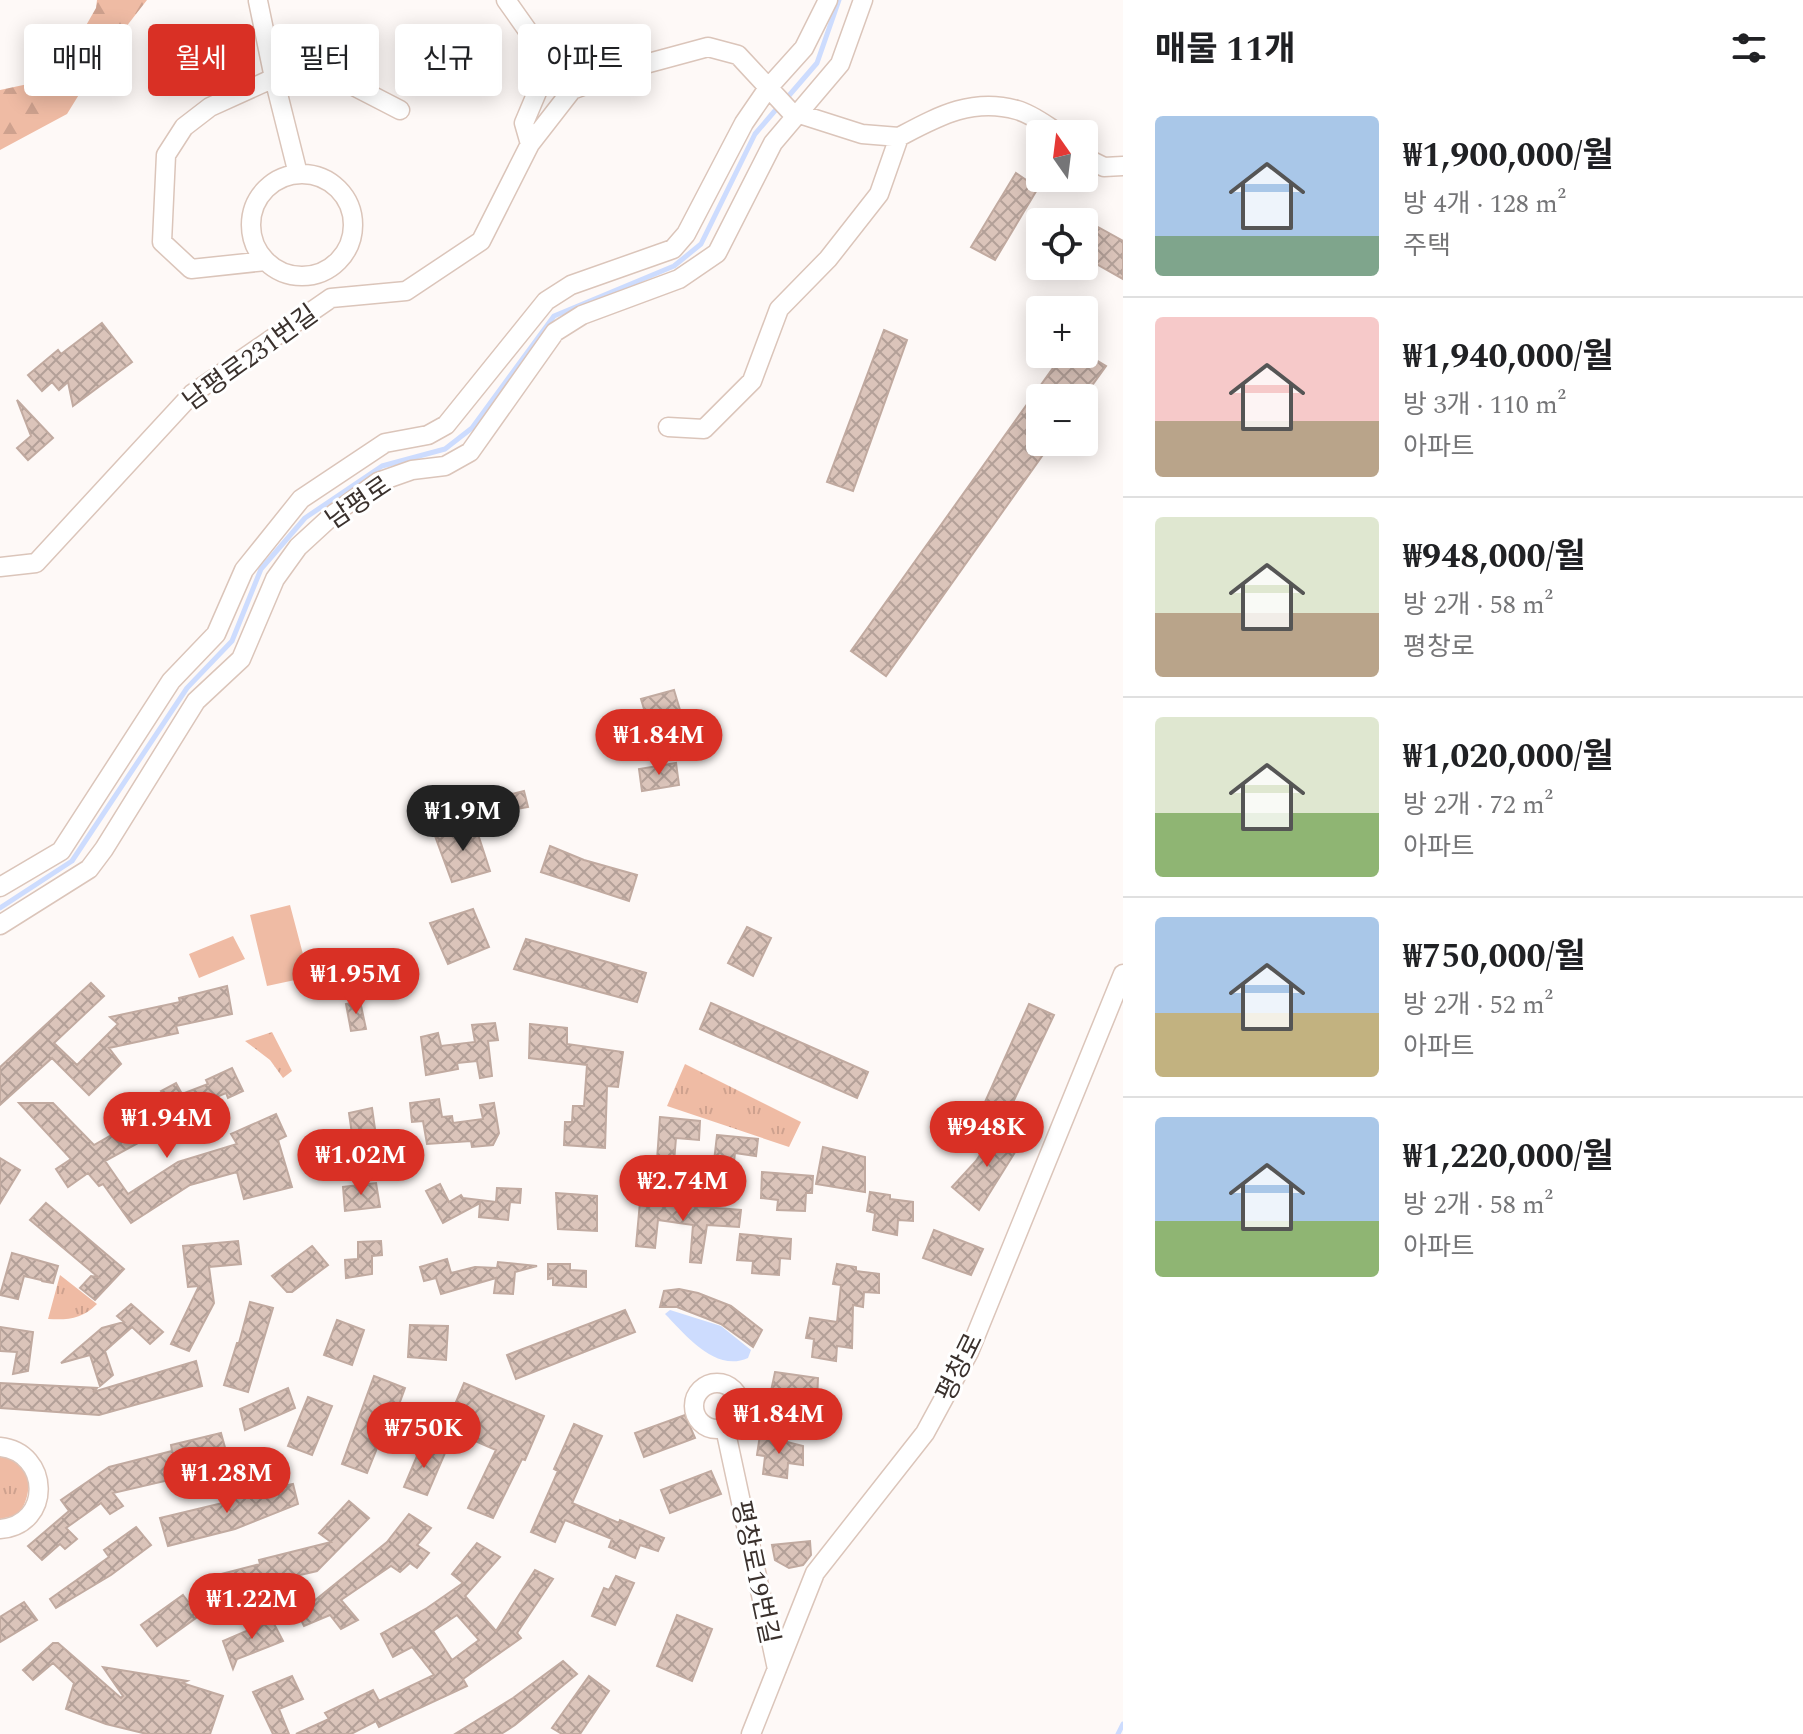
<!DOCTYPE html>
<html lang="ko">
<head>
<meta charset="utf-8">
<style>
  :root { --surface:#fff; --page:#f2f2f2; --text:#202124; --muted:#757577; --line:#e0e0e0; --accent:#d93025 }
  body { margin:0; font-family:Spectral,"Noto Sans KR",serif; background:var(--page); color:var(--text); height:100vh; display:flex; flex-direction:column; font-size:30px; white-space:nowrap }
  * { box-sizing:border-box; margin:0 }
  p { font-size:26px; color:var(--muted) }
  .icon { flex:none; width:44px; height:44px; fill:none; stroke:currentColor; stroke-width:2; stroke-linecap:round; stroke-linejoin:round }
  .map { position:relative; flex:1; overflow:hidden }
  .side { display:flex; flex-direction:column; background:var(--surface); width:680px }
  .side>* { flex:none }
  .top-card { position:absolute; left:24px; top:24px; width:760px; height:72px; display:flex; gap:16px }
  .needle { width:52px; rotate:346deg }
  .fabs { position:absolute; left:1026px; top:120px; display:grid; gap:16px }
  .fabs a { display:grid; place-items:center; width:72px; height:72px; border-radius:8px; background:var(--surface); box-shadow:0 4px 20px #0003; font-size:40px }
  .price { position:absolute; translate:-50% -68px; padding:0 18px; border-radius:28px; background:var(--accent); color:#fff; font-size:26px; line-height:52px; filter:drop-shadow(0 2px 4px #0008) }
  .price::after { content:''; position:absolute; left:50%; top:48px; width:24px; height:18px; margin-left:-12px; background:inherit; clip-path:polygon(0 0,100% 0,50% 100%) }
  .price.selected { background:#222; color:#fff }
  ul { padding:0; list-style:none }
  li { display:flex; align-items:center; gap:24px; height:200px; padding:0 32px }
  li+li { border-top:2px solid var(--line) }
  li span { display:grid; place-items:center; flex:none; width:224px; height:160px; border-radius:8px; color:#555 }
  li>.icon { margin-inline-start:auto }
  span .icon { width:96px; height:96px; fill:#fffc; stroke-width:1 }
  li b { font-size:34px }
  h2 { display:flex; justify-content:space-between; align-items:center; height:96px; padding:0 32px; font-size:34px }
  .tag { padding:0 28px; border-radius:8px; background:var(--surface); box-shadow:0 4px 20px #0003; font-size:28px; line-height:72px }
  .tag.selected { background:var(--accent); color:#fff }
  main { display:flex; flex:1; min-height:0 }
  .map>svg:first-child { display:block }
  .green { fill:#efbba4 }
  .forest { fill:url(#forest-firs) }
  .park { fill:url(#park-tufts) }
  .water { fill:#cddcfe }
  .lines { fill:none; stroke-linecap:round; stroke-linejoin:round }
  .stream { stroke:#cddcfe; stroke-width:5 }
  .building { fill:url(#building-cross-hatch); stroke:#c1aaa0; stroke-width:2; fill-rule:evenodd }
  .minor-casing { stroke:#dbc5ba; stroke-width:21 }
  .minor { stroke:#fff; stroke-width:18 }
  .labels { text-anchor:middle; stroke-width:6; stroke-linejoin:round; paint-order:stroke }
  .street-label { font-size:26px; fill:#3a312d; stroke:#fff }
</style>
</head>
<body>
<main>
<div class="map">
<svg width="1123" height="1734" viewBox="0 0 1123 1734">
  <defs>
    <pattern id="forest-firs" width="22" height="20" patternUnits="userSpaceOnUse" patternTransform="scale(2)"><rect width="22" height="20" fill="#efbba4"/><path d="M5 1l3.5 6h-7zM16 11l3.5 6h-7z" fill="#cea18e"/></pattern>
    <pattern id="park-tufts" width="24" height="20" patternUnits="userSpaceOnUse" patternTransform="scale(2)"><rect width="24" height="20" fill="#efbba4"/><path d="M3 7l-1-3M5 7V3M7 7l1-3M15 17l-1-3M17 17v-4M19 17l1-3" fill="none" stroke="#cea18e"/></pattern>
    <pattern id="building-cross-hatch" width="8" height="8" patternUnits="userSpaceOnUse" patternTransform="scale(2)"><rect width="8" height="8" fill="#dbc4ba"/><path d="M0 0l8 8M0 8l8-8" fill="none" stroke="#b3a098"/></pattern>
  </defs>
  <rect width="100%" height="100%" fill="#fef9f7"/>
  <path class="green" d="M290,905L309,977L267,986L250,915Z
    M233,936L245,959L199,978L189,954Z"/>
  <path class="forest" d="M97,0H147L101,59L67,114L0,150V90L56,78L96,8Z"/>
  <path class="park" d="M272,1032L292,1071L283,1078L270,1060L245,1041Z
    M685,1064L801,1122L789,1147L667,1106Z
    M60,1275L97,1304C82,1319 69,1320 48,1319Z
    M0,1457C34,1461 34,1493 18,1515L0,1519Z"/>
  <path class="water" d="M670,1310L721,1326L751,1350L748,1358C715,1373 685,1334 665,1314Z"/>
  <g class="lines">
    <path class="stream" d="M786,99L817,63L839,0
      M0,908L72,861L187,688L232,641L261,569L305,518L382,466L445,449L472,428L554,316L674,266L701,244L755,134L779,106
      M1118,1734L1123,1724"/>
  </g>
  <path class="building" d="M1016,173L1038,188L995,260L971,247Z
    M1098,227L1123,241V279L1084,257V251Z
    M102,323L132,362L73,406L68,382L59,390L52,382L42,391L28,375L58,350L61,354Z
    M884,330L907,340L853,491L827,482Z
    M1063,354H1086L1106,366L1083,398H1040V442H1052L886,676L851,651Z
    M17,400L53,438L28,460L17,448L31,436Z
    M674,690L680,710L647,719L641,699Z
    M676,763L679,785L642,791L639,769Z
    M524,791L528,807L511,810L514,826L481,833L475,803Z
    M475,825L490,871L452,882L435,836Z
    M550,846L584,860L637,875L629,901L541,872Z
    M473,909L489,947L448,964L430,923Z
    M747,927L771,938L753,976L728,963Z
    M526,939L646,973L637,1002L514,969Z
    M91,983L104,996L54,1043L77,1065L118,1024L110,1017L180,1002L179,998L227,986L232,1014L176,1026L178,1033L109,1048L121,1064L89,1095L52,1058L0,1105V1067Z
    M360,1001L366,1029L351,1031L346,1004Z
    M711,1003L868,1072L857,1098L700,1029Z
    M1029,1004L1054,1015L1008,1113L985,1102Z
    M495,1023L498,1040L488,1041L492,1076L480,1078L477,1061L457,1063L458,1069L426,1075L421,1037L438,1033L441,1046L475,1042L472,1025Z
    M530,1024L567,1028V1044L623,1052L618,1087L607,1086L605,1148L564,1145L565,1122H572L573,1106H584L587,1065L529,1058Z
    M232,1068L243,1091L228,1098L226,1093L192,1107L195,1112L181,1120L161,1091L176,1083L182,1094L208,1084L206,1080Z
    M439,1099L442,1117L452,1116L453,1123L483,1119L480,1105L494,1103L499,1133L493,1145L472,1147L471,1141L427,1144L423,1121L412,1122L410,1103Z
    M19,1103H53L94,1145L148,1114L158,1132L105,1161L128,1194L178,1162L237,1144L231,1134L276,1114L286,1136L278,1140L292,1187L244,1199L237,1172L190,1185L131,1223L103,1184L99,1186L88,1173L68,1187L56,1169L71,1159Z
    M372,1108L376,1136L353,1141L349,1113Z
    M660,1117L700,1121L699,1140L676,1138L674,1162L657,1160Z
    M996,1130L1022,1141L979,1210L952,1187L976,1161Z
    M717,1135L758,1139L756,1156L735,1153L732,1180L712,1179Z
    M823,1147L865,1157V1192L816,1184Z
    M0,1158L20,1170L0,1203Z
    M762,1172L813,1176L812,1193H806L805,1211L777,1210L778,1200L761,1198Z
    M376,1183L380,1207L345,1211L343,1187Z
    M440,1184L449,1202L461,1195L463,1198L496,1202L497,1188L521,1189L520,1203L510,1202L508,1220L479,1217L480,1203L443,1223L426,1191Z
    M870,1192L890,1195V1199L913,1202V1221L898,1220L897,1235L873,1230L875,1213L867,1211Z
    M556,1193L597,1196V1231L558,1229Z
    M640,1202L741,1210L739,1227L707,1225L701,1263L690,1262L693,1225L658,1220L655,1248L636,1246Z
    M46,1203L124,1269L95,1300L80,1288L91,1276L98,1277L30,1220Z
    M934,1230L983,1249L971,1275L923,1258Z
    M740,1234L791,1239L790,1259L780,1258L779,1275L752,1273L753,1261L737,1260Z
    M238,1241L241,1264L209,1267L214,1303L189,1351L171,1344L199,1286L188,1287L183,1246Z
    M381,1241L382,1255L372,1256V1274L346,1278L345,1260L358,1259V1242Z
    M312,1246L328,1265L292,1292H287L272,1276Z
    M12,1253L58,1266L53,1283L42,1281L41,1278V1280L24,1276L18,1299L0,1295Z
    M447,1259L451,1273L475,1267L497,1268L498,1262L537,1266L515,1272L513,1294L494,1293L496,1278L441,1294L436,1278L424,1281L420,1267Z
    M548,1264H570V1270L586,1271V1287L553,1285V1278L548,1279Z
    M837,1264L856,1267V1271L879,1274V1293L864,1292L863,1307L853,1305L852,1348L837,1346L836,1361L812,1357L814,1339L806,1338L810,1318L837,1322L841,1285L833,1284Z
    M679,1289L698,1293L731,1306L762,1330L753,1347L721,1324L677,1307H660L664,1291Z
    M250,1302L273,1308L248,1392L224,1385L237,1343H239Z
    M131,1304L163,1332L150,1344L132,1327L105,1351L113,1375L100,1386L90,1355L61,1363L102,1328L124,1322L117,1316Z
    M625,1310L635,1332L516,1379L507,1355Z
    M337,1320L364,1330L352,1365L324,1355Z
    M410,1325L448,1326L446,1360L408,1357Z
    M0,1327L33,1332L28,1371L13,1374L17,1352L0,1351Z
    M196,1361L202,1386L99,1415L0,1408V1383L97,1388L93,1392Z
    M775,1372L818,1378L817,1401L802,1400L801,1415L777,1411L779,1393L771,1391Z
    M374,1376L405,1388L394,1418L390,1416L367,1473L342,1464Z
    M464,1383L544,1416L525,1460L522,1459L493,1518L468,1508L496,1450L445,1428Z
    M288,1388L295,1408L245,1430L240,1409Z
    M308,1397L332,1406L312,1455L288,1446Z
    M685,1415L695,1438L644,1457L635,1433Z
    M574,1424L602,1436L572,1503L619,1523L620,1520L664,1538L658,1551L640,1545L635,1558L609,1547L612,1539L565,1520L555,1542L531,1532L558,1471L554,1469Z
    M221,1433L226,1451L196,1459L199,1473L113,1493L123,1506L110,1514L101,1503L66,1528L77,1539L65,1549L60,1544L42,1560L28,1546L69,1511L61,1500L109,1467L172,1451L171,1445Z
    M760,1435L803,1446V1465L788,1463L787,1478L763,1474L765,1456L757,1455Z
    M422,1444L445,1453L427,1495L404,1487Z
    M711,1471L721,1494L670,1513L661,1490Z
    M293,1484L298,1504L235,1529L168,1546L160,1518L231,1501L230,1497Z
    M349,1501L369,1518L317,1571L248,1587L249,1590L210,1602L202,1579L260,1564L259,1560L331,1542L319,1533Z
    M409,1514L431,1528L417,1545L429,1553L417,1568L410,1563L400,1572L391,1566L341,1600L358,1620L341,1629L330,1615L304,1626L298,1614L387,1542Z
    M136,1527L151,1545L111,1575L56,1608L50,1599L109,1557L104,1550Z
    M810,1541L811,1555L803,1565L789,1568L775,1560L772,1545Z
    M477,1543L500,1557L465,1596L496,1631L535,1570L553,1579L517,1633L521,1638L463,1679L467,1686L379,1727L376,1721L351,1734H296L329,1719L325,1713L373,1690L379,1701L434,1675L412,1647L393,1657L381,1634L427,1608L463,1583L452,1574ZM457,1615L479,1640L452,1660L433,1631Z
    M616,1576L634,1583L615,1625L592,1616L604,1588L609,1590Z
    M183,1595L196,1612V1618L157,1646L141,1625Z
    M24,1602L37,1620L0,1642V1617Z
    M677,1615L712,1629L692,1681L657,1666Z
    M272,1620L283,1641L237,1659L233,1669L223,1641Z
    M53,1643H58L121,1698L123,1696L103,1667L187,1681L182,1683L223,1696L210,1734H147L106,1724L66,1709L74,1683L53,1663L33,1680L23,1670Z
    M563,1661L577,1674L515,1725L501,1734H455L513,1698Z
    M292,1676L303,1699L279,1709L289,1734H273L253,1692Z
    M589,1676L609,1691L580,1734H562L552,1728Z"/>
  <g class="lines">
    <defs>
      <path id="minor" d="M506,0L535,41L543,78L524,123L530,144
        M258,1L274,78L298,174
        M899,137C937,117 972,97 1017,110C1032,114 1047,126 1060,134
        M1084,157L1104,167L1123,166
        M251 225a51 51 0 1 1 102 0a51 51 0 1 1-102 0Z
        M266,261L191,269L162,242L166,155L184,127L210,107L274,78H338L400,110
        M0,567L36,563L192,394L331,298L406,291L481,241L530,144L572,90L634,67L708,47L738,55L790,111L862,134L899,137L879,194L828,259L779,309L752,381L704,429L668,427
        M0,887L61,851L171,681L216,634L244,570L301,499L385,443L428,435L446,425L546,301L571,285L673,249L686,234L744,123L768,88L804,48L828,0
        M0,925L89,869L104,849L196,701L241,659L275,579L298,547L335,513L378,482L412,470L445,466L470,452L555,332L582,315L679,279L717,253L773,143L840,64L863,0
        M694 1406a23 23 0 1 1 46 0a23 23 0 1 1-46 0Z
        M725,1428L777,1669
        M0,1447C50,1452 53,1525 0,1529
        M751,1734L815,1573L925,1433L969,1352L1123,974"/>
    </defs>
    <use href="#minor" class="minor-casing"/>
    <use href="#minor" class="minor"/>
  </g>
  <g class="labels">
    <g class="street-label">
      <text transform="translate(250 357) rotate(-36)" y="9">남평로231번길</text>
      <text transform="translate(358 502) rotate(-34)" y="9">남평로</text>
      <text transform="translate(959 1367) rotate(-64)" y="9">평창로</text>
      <text transform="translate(756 1572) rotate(78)" y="9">평창로19번길</text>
    </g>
  </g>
</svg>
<div class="fabs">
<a><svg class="needle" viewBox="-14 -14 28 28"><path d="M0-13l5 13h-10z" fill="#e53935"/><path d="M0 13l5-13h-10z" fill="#757577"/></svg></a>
<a><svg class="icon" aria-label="locate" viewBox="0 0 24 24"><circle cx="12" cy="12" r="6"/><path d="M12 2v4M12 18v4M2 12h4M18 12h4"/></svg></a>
<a>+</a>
<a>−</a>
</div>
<b class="price" style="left:659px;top:777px">₩1.84M</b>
<b class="price selected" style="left:463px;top:853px">₩1.9M</b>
<b class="price" style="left:356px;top:1016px">₩1.95M</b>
<b class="price" style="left:167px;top:1160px">₩1.94M</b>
<b class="price" style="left:987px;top:1169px">₩948K</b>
<b class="price" style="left:361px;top:1197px">₩1.02M</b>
<b class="price" style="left:683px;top:1223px">₩2.74M</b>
<b class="price" style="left:779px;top:1456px">₩1.84M</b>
<b class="price" style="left:424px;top:1470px">₩750K</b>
<b class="price" style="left:227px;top:1515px">₩1.28M</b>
<b class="price" style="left:252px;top:1641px">₩1.22M</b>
<div class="top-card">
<a class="tag">매매</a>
<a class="tag selected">월세</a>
<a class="tag">필터</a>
<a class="tag">신규</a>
<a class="tag">아파트</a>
</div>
</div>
<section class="side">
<h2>매물 11개<svg class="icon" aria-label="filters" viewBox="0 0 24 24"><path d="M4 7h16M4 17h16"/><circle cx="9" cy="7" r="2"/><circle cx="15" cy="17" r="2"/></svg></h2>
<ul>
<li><span style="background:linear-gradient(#a9c7e8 75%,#7fa58c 0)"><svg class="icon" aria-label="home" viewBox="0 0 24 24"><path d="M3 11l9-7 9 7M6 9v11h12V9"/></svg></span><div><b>₩1,900,000/월</b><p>방 4개 · 128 m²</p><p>주택</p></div></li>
<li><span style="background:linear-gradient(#f6c9c9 65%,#b9a48a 0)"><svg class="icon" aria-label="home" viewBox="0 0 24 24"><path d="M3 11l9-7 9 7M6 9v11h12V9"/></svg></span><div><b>₩1,940,000/월</b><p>방 3개 · 110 m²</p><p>아파트</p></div></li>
<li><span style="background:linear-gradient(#dfe7d0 60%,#b9a48a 0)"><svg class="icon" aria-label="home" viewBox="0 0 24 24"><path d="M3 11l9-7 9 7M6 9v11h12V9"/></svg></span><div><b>₩948,000/월</b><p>방 2개 · 58 m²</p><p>평창로</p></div></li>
<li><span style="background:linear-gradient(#dfe7d0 60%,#8fb573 0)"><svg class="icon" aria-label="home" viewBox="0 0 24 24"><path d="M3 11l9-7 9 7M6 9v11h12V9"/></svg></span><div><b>₩1,020,000/월</b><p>방 2개 · 72 m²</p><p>아파트</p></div></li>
<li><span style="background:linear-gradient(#a9c7e8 60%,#c2b280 0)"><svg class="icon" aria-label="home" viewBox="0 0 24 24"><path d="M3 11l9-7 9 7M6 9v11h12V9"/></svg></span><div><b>₩750,000/월</b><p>방 2개 · 52 m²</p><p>아파트</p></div></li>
<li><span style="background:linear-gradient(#a9c7e8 65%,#8fb573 0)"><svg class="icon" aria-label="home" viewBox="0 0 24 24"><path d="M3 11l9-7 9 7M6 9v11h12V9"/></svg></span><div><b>₩1,220,000/월</b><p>방 2개 · 58 m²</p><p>아파트</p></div></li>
</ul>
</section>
</main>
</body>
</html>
